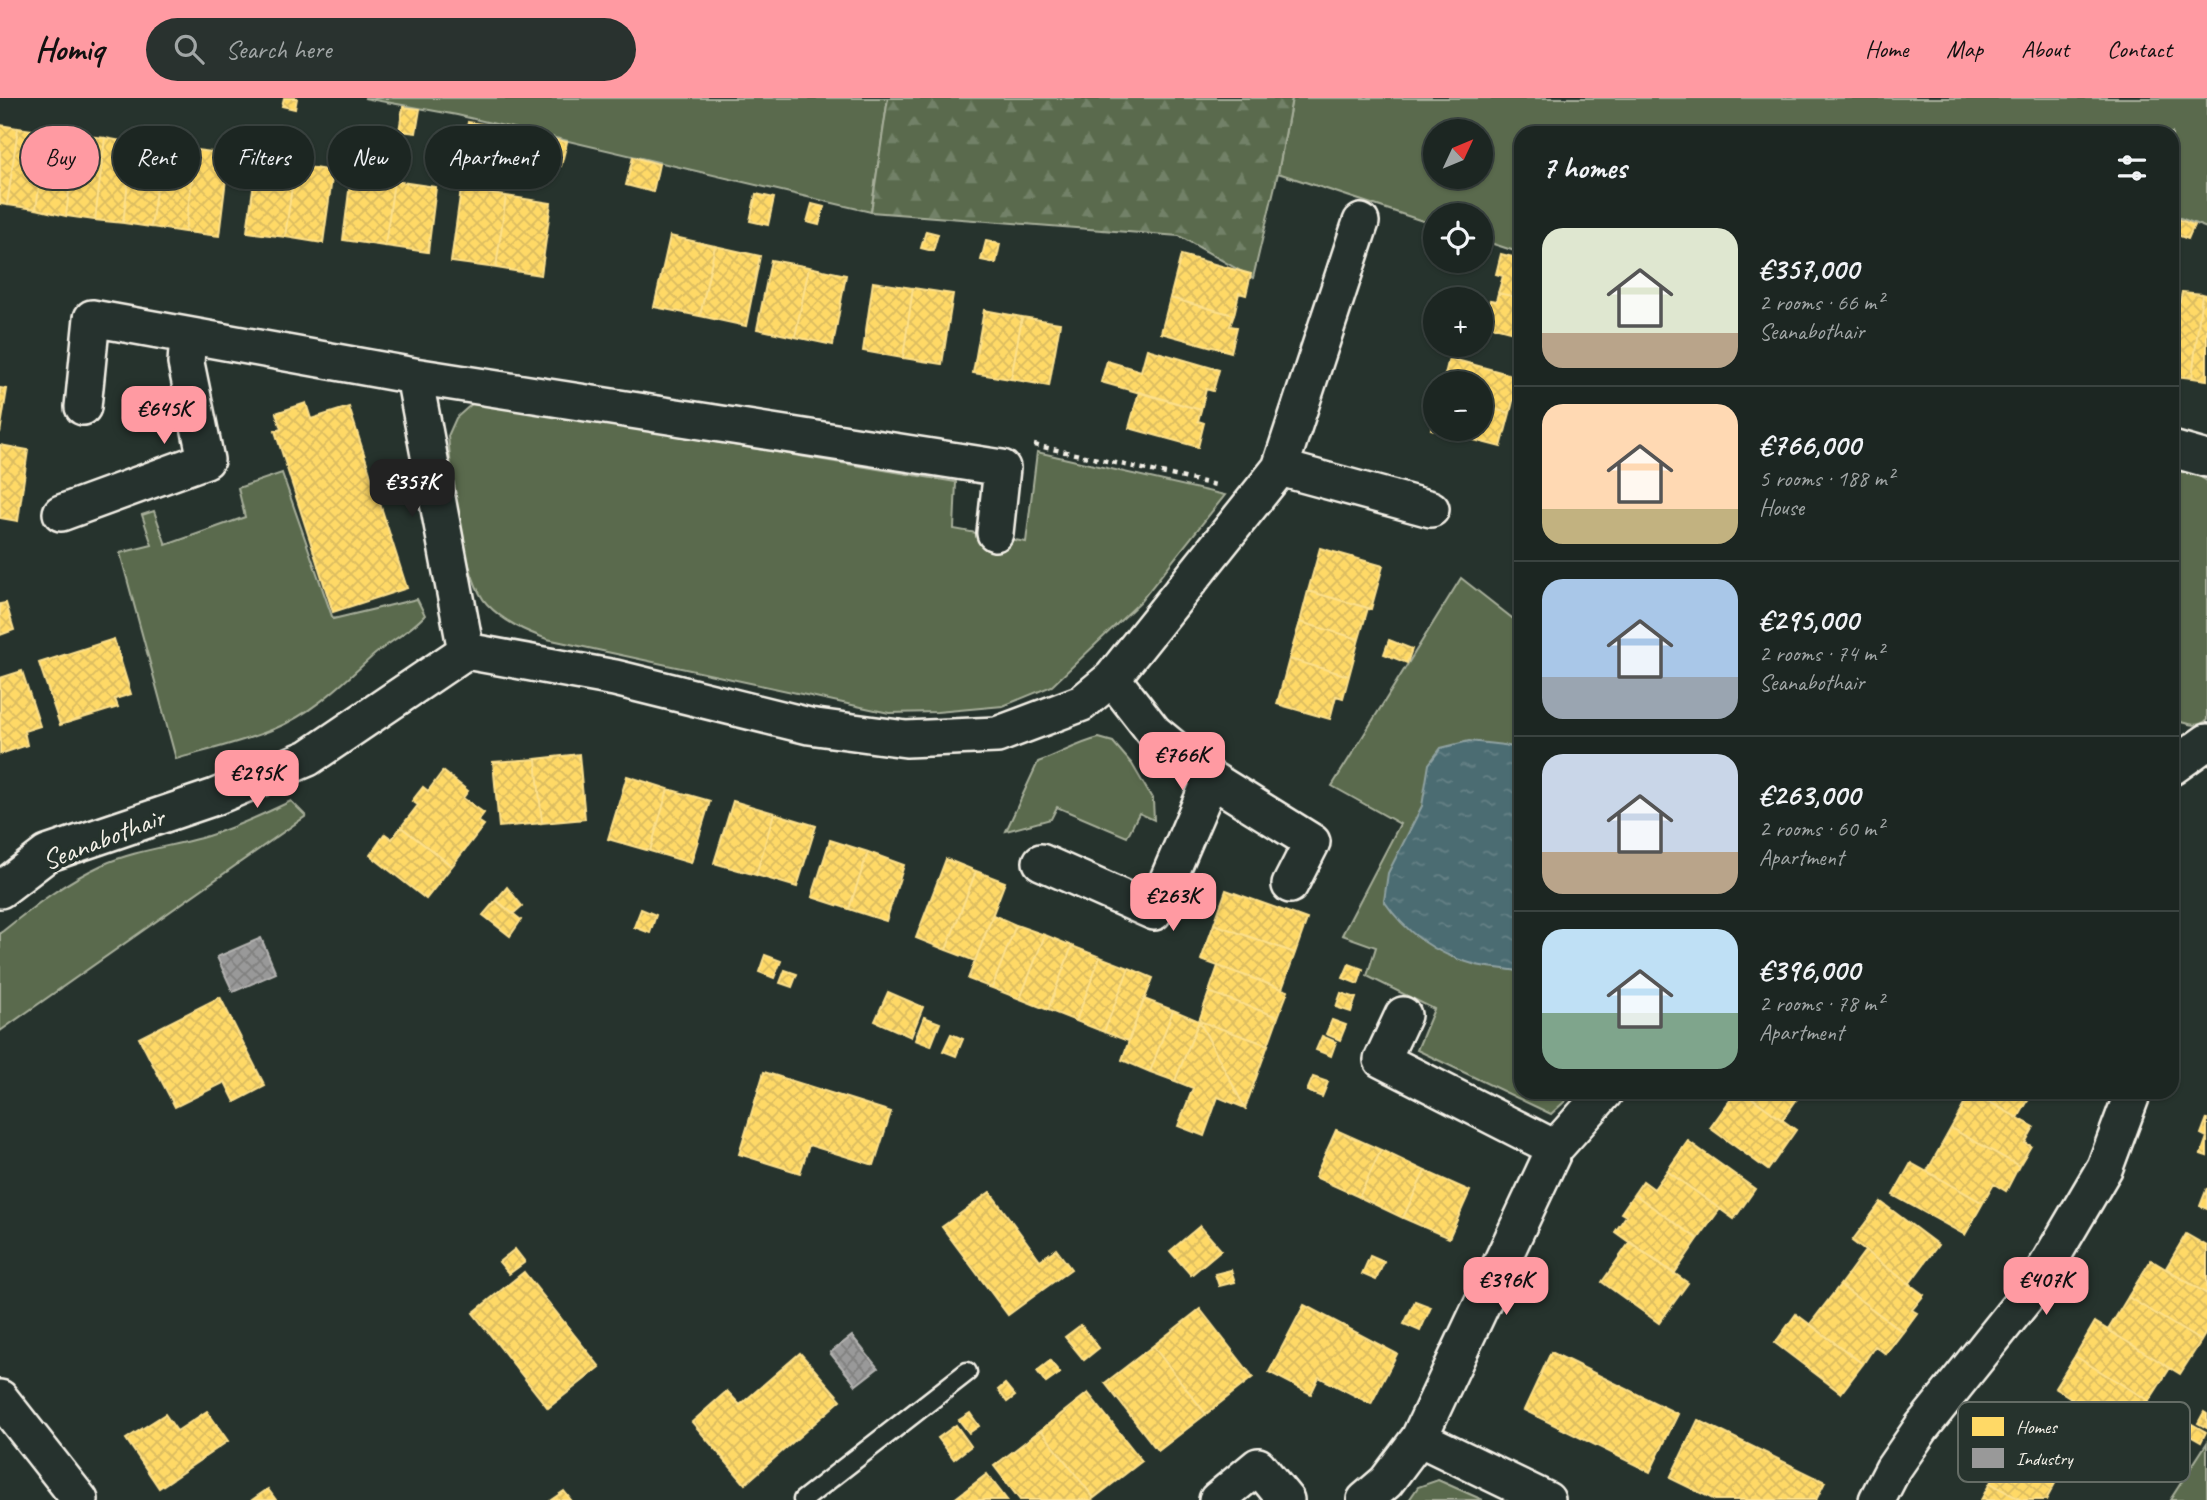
<!DOCTYPE html>
<html lang="en">
<head>
<meta charset="utf-8">
<style>
  :root { --surface:#1c2622; --page:#29322f; --text:#f1f3f6; --muted:#a0a5a5; --line:#3a4340; --accent:#ff9aa2 }
  body { margin:0; font-family:Caveat,sans-serif; background:var(--page); color:var(--text); height:100vh; display:flex; flex-direction:column; font-size:26px; white-space:nowrap }
  * { box-sizing:border-box; margin:0 }
  p { font-size:23px; color:var(--muted) }
  .icon { flex:none; width:38px; height:38px; fill:none; stroke:currentColor; stroke-width:2; stroke-linecap:round; stroke-linejoin:round }
  .map { position:relative; flex:1; overflow:hidden }
  .side { position:absolute; left:1514px; top:28px; width:665px; height:973px; display:flex; flex-direction:column; background:var(--surface); border-radius:21px; box-shadow:0 2px 5px #0004,0 0 0 2px var(--line) }
  .side>* { flex:none }
  .top-card { position:absolute; left:21px; top:28px; width:665px; height:63px; display:flex; gap:14px }
  .needle { width:46px; rotate:46deg }
  .controls { position:absolute; left:1423px; top:21px; display:grid; gap:14px }
  .controls a { display:grid; place-items:center; width:70px; height:70px; border-radius:50%; background:var(--surface); box-shadow:0 2px 5px #0004,0 0 0 2px var(--line); font-size:35px }
  .price { position:absolute; translate:-50% -60px; padding:0 16px; border-radius:14px; background:var(--accent); color:#111; font-size:23px; line-height:46px; filter:drop-shadow(0 2px 4px #0008) }
  .price::after { content:''; position:absolute; left:50%; top:42px; width:21px; height:16px; margin-left:-10px; background:inherit; clip-path:polygon(0 0,100% 0,50% 100%) }
  .price.current { background:#222; color:#fff }
  ul { padding:0; list-style:none }
  li { display:flex; align-items:center; gap:21px; height:175px; padding:0 28px }
  li+li { border-top:2px solid var(--line) }
  li span { display:grid; place-items:center; flex:none; width:196px; height:140px; border-radius:21px; color:#555 }
  li>.icon { margin-inline-start:auto }
  span .icon { width:84px; height:84px; fill:#fffc; stroke-width:1 }
  li b { font-size:30px }
  h2 { display:flex; justify-content:space-between; align-items:center; height:84px; padding:0 28px; font-size:30px }
  .tag { padding:0 24px; border-radius:32px; background:var(--surface); box-shadow:0 2px 5px #0004,0 0 0 2px var(--line); font-size:24px; line-height:63px }
  .tag.current { background:var(--accent); color:#111 }
  header { display:flex; align-items:center; gap:42px; box-sizing:border-box; height:98px; padding:0 35px; background:var(--accent); color:#111 }
  header strong { font-size:33px }
  nav { display:flex; gap:38px; margin-inline-start:auto; font-size:24px }
  .search { width:490px; height:63px; background:var(--page); display:flex; align-items:center; gap:18px; box-sizing:border-box; padding:0 24px; border-radius:38px; color:var(--muted); font-size:26px }
  .map>svg:first-child { display:block }
  .green { fill:#5a6b4d; stroke:#a7ae9a; stroke-width:2; fill-rule:evenodd }
  .forest { fill:url(#forest-firs); stroke:#a7ae9a; stroke-width:2 }
  .water { fill:url(#water-ripples); stroke:#8fa1a1; stroke-width:2 }
  .homes { fill:url(#homes-cross-hatch); stroke:#fce08d; stroke-width:2 }
  .industry { fill:url(#industry-cross-hatch); stroke:#b4b3b1; stroke-width:2 }
  .lines { fill:none; stroke-linecap:round; stroke-linejoin:round }
  .service-casing { stroke:#f4f1e8; stroke-width:23 }
  .minor-casing { stroke:#f4f1e8; stroke-width:40 }
  .path { stroke:#f4f1e8; stroke-width:4.5; stroke-dasharray:5 5; stroke-linecap:butt }
  .service { stroke:#26332d; stroke-width:18 }
  .minor { stroke:#26332d; stroke-width:35 }
  .labels { text-anchor:middle; stroke-width:7; stroke-linejoin:round; paint-order:stroke }
  .street-label { font-size:28px; fill:#f4f1e8; stroke:#26332d }
  .key { fill:#26332d; stroke:#646c65; stroke-width:2 }
  .key-label { font-size:19px; fill:#f4f1e8 }
</style>
</head>
<body>
<header>
<strong>Homiq</strong>
<div class="search"><svg class="icon" aria-label="search" viewBox="0 0 24 24"><circle cx="10" cy="10" r="6"/><path d="M15 15l6 6"/></svg>Search here</div>
<nav><a>Home</a><a>Map</a><a>About</a><a>Contact</a></nav>
</header>
<div class="map">
<svg width="2207" height="1402" viewBox="0 0 2207 1402">
  <defs>
    <pattern id="forest-firs" width="22" height="20" patternUnits="userSpaceOnUse" patternTransform="scale(1.75)"><rect width="22" height="20" fill="#5a6b4d"/><path d="M5 1l3.5 6h-7zM16 11l3.5 6h-7z" fill="#728167"/></pattern>
    <pattern id="water-ripples" width="26" height="14" patternUnits="userSpaceOnUse" patternTransform="scale(1.75)"><rect width="26" height="14" fill="#4b6c72"/><path d="M2 4q2-2 4 0t4 0M15 11q2-2 4 0t4 0" fill="none" stroke="#668186"/></pattern>
    <pattern id="homes-cross-hatch" width="8" height="8" patternUnits="userSpaceOnUse" patternTransform="scale(1.75)"><rect width="8" height="8" fill="#ffd966"/><path d="M0 0l8 8M0 8l8-8" fill="none" stroke="#dbbc60"/></pattern>
    <pattern id="industry-cross-hatch" width="8" height="8" patternUnits="userSpaceOnUse" patternTransform="scale(1.75)"><rect width="8" height="8" fill="#999"/><path d="M0 0l8 8M0 8l8-8" fill="none" stroke="#818180"/></pattern>
  </defs>
  <rect width="100%" height="100%" fill="#26332d"/>
  <filter id="ink" filterUnits="userSpaceOnUse"><feTurbulence type="fractalNoise" baseFrequency=".0143" numOctaves="2"/><feDisplacementMap in="SourceGraphic" scale="14" xChannelSelector="R" yChannelSelector="G"/><feConvolveMatrix kernelMatrix="1 2 1 2 8 2 1 2 1" color-interpolation-filters="sRGB"/></filter>
  <g filter="url(#ink)">
    <path class="green" d="M364,0H888L871,114L457,17Z
      M1292,0H2207V130L2172,117V35H1521V155L1481,142L1480,117H1435V127L1278,75ZM1435,33H1480V79H1435Z
      M474,304L956,384L954,431L1026,444L1037,354L1225,397L1140,504L1052,588L1003,608L937,614L889,615L547,541C525,533 504,524 487,506C463,481 451,375 448,338L456,320Z
      M2172,371L2197,377L2207,383V622C2197,631 2185,625 2174,622L2172,617Z
      M282,375L333,521L417,501L425,517C411,533 390,543 374,557C344,584 313,615 274,631C243,644 208,652 176,661L120,455L152,447L142,417L154,413L166,447L245,419L238,390Z
      M1461,480L1521,527V994H1575L1551,1016L1417,952L1434,911L1367,878L1376,849L1342,837L1400,726L1332,688Z
      M1099,640L1113,644L1132,666L1153,702L1154,722L1139,715L1127,739L1057,709L1051,721L1006,733L1038,664C1058,657 1078,645 1099,640Z
      M291,703L306,718L0,933V835L3,833C34,808 65,784 102,767C133,753 168,749 201,740C232,731 262,717 291,703Z
      M2207,1345V1402H2170Z
      M1438,1382L1483,1402H1409L1418,1389Z"/>
    <path class="forest" d="M888,0H1292L1278,75L1253,180L1179,138L871,114Z"/>
    <path class="water" d="M1469,643L1504,647L1521,651V870L1517,873C1502,870 1486,870 1473,866C1436,856 1405,834 1384,803L1388,775L1422,708L1429,666L1441,650Z"/>
    <path class="homes" d="M284,0H297L295,11L282,8Z
      M403,9L420,11L416,35L399,33Z
      M468,24L510,30L506,57L464,51Z
      M0,27L18,30L7,107L0,106Z
      M18,30L47,34L36,111L7,107Z
      M47,34L76,37L66,118L36,111Z
      M76,37L105,40L95,122L66,118Z
      M105,40L133,45L123,125L95,122Z
      M547,40L567,44L561,68L542,63Z
      M133,45L162,48L151,129L123,125Z
      M162,48L196,52L185,134L151,129Z
      M196,52L229,56L219,138L185,134Z
      M633,59L659,66L653,94L626,87Z
      M257,62L295,67L285,139L247,134Z
      M295,67L333,73L323,145L285,139Z
      M351,77L394,83L385,148L343,142Z
      M394,83L436,89L428,154L385,148Z
      M461,91L506,98L496,170L451,164Z
      M756,96L774,100L768,127L750,123Z
      M506,98L551,105L541,177L496,170Z
      M812,106L824,109L819,127L807,124Z
      M2172,119L2194,127L2188,141L2172,135Z
      M926,133L938,136L933,153L921,150Z
      M670,138L715,148L700,218L654,209Z
      M986,143L1000,146L996,165L981,162Z
      M715,148L760,158L746,228L700,218Z
      M1501,156L1521,161V200L1498,195L1503,178L1496,176Z
      M1181,157L1251,176L1246,197L1239,195L1234,217L1170,200Z
      M771,162L809,169L795,239L757,231Z
      M809,169L846,177L833,247L795,239Z
      M873,184L913,190L903,260L863,253Z
      M913,190L953,196L942,266L903,260Z
      M2182,194L2202,196L2192,280L2175,278L2176,269H2172V202L2180,203Z
      M1498,195L1521,200V236L1483,226L1490,202L1496,203Z
      M2202,196L2207,197V282L2192,280Z
      M1170,200L1234,217L1230,228L1237,229L1231,254L1161,235Z
      M984,212L1022,219L1011,281L973,275Z
      M1022,219L1060,225L1049,288L1011,281Z
      M1147,251L1219,272L1213,293L1206,291L1201,312L1101,284L1107,263L1141,273Z
      M1449,260L1519,279L1510,315L1480,308V285H1450V283L1444,281Z
      M0,290L7,291L0,335Z
      M1139,294L1201,312L1198,323L1204,325L1198,349L1129,330Z
      M306,305L311,321L349,309L407,490L333,514L275,333L281,331L276,315Z
      M1480,308L1510,315L1501,349L1431,331L1435,316V331H1480Z
      M0,347L28,352L18,423L0,420Z
      M1320,450L1383,468L1371,511L1308,493Z
      M1308,493L1368,510L1359,541L1300,524Z
      M6,505L14,532L0,537V506Z
      M1300,524L1359,541L1349,578L1289,561Z
      M114,541L131,596L115,601L118,609L60,627L39,565Z
      M1389,542L1412,551L1407,565L1384,556Z
      M1289,561L1349,578L1343,600L1336,598L1330,621L1277,606Z
      M22,573L40,628L24,633L27,647L0,656V580Z
      M579,656L585,721L542,725L536,661Z
      M536,661L542,725L499,729L493,664Z
      M443,673L468,693L463,700L484,715L478,723L484,727L452,768L401,729L418,707L412,703L423,689L428,693Z
      M627,678L668,691L650,753L608,741Z
      M668,691L710,703L691,765L650,753Z
      M733,703L774,715L756,777L714,765Z
      M774,715L816,728L797,789L756,777Z
      M401,729L452,768L426,801L370,757L385,736L392,741Z
      M830,742L868,754L849,811L812,799Z
      M868,754L904,767L886,823L849,811Z
      M946,761L976,773L946,852L916,840Z
      M976,773L1005,784L975,863L946,852Z
      M507,789L522,808L513,816L496,802Z
      M1226,792L1307,821L1295,855L1214,826Z
      M496,802L521,822L510,838L483,817Z
      M641,811L656,817L650,835L634,829Z
      M993,817L1016,827L992,890L968,881Z
      M1214,826L1295,855L1282,891L1201,862Z
      M1016,827L1045,837L1020,901L992,890Z
      M1045,837L1072,848L1048,912L1020,901Z
      M1072,848L1100,859L1076,923L1048,912Z
      M765,857L781,863L774,880L759,874Z
      M1100,859L1129,870L1104,934L1076,923Z
      M1349,866L1363,871L1358,886L1343,880Z
      M1218,868L1288,893L1278,919L1209,894Z
      M1129,870L1153,880L1128,943L1104,934Z
      M785,872L797,876L792,889L780,885Z
      M888,894L923,909L911,939L875,923Z
      M1209,894L1278,919L1268,947L1199,923Z
      M1341,895L1356,900L1351,914L1336,909Z
      M220,899L265,988L235,1004L225,984L175,1009L139,940Z
      M1144,901L1173,912L1150,974L1122,962Z
      M1173,912L1199,923L1175,983L1150,974Z
      M924,919L940,925L931,948L915,942Z
      M1332,922L1346,927L1340,942L1326,936Z
      M1199,923L1268,947L1245,1010Z
      M1199,923L1245,1010L1218,999L1204,1038L1178,1028L1193,990L1175,983Z
      M951,936L963,941L956,958L943,953Z
      M1322,938L1336,944L1331,958L1316,952Z
      M764,974L891,1014L874,1067L809,1047L800,1075L739,1056Z
      M1313,979L1328,984L1322,999L1307,993Z
      M1736,994H1744L1796,1032L1768,1072L1710,1030Z
      M1744,994H1802L1782,1022Z
      M1971,994L2034,1029L2025,1045L2031,1048L2019,1068L1951,1030Z
      M1973,994H2033L2018,1020Z
      M2207,1020V1058L2201,1056L2207,1039L2201,1036Z
      M1951,1030L2019,1068L2006,1093L1994,1086L1983,1105L1927,1073Z
      M1336,1032L1381,1052L1359,1099L1315,1079Z
      M1688,1043L1755,1091L1734,1121L1667,1073Z
      M1381,1052L1425,1073L1403,1120L1359,1099Z
      M1911,1065L1983,1105L1965,1137L1893,1097Z
      M1425,1073L1470,1093L1449,1140L1403,1120Z
      M1667,1073L1720,1111L1698,1141L1634,1096L1643,1083L1654,1091Z
      M2207,1090V1111L2200,1108Z
      M990,1094L1040,1162L1056,1151L1071,1171L1008,1217L942,1129Z
      M1634,1096L1698,1141L1674,1176L1615,1134L1626,1118L1621,1115Z
      M1881,1104L1938,1147L1909,1186L1852,1143Z
      M1200,1128L1221,1152L1191,1177L1170,1153Z
      M2186,1136L2207,1148V1196L2166,1170Z
      M1630,1144L1688,1185L1659,1225L1602,1184Z
      M515,1151L525,1164L509,1176L499,1164Z
      M1865,1153L1924,1197L1912,1212L1917,1215L1903,1234L1840,1187Z
      M1370,1158L1384,1164L1376,1182L1362,1176Z
      M2151,1162L2207,1196V1233L2201,1243L2128,1199Z
      M1231,1172L1235,1184L1219,1188L1215,1176Z
      M524,1174L600,1269L548,1310L473,1215Z
      M1840,1187L1903,1234L1886,1256L1875,1248L1863,1266L1810,1226Z
      M2128,1199L2201,1243L2180,1276L2108,1232Z
      M1415,1203L1431,1209L1420,1233L1404,1226Z
      M1304,1207L1397,1256L1371,1306L1319,1279L1311,1296L1269,1274Z
      M1200,1211L1253,1279L1206,1316L1153,1248Z
      M1796,1216L1863,1266L1841,1295L1775,1245Z
      M2095,1224L2170,1270L2149,1303L2075,1258Z
      M1081,1227L1099,1250L1084,1262L1065,1239Z
      M1153,1248L1206,1316L1158,1353L1105,1285Z
      M1551,1254L1678,1316L1650,1374L1524,1312Z
      M800,1255L841,1302L745,1386L692,1324L727,1293L740,1307Z
      M2075,1258L2149,1303L2130,1336L2055,1290Z
      M1050,1263L1060,1275L1046,1285L1037,1273Z
      M1005,1286L1015,1298L1007,1304L998,1292Z
      M1088,1295L1142,1363L1094,1400L1041,1332Z
      M2070,1300L2136,1340L2114,1377L2048,1338Z
      M207,1313L228,1343L159,1390L126,1341L165,1316L177,1333Z
      M2204,1314L2207,1316V1330L2198,1325Z
      M970,1315L979,1328L969,1335L959,1322Z
      M1698,1322L1825,1384L1816,1402H1715L1670,1380Z
      M2192,1326L2206,1334L2201,1344L2187,1336Z
      M956,1327L971,1348L954,1361L938,1340Z
      M1041,1332L1094,1400L1091,1402H1020L994,1368Z
      M2009,1352L2058,1380L2046,1402H2021L1990,1385Z
      M987,1376L1007,1402H953Z
      M1990,1385L2021,1402H1981Z
      M268,1391L276,1402H252Z
      M564,1393L571,1402H551Z"/>
    <path class="industry" d="M261,840L276,875L233,894L217,859Z
      M852,1238L878,1270L856,1287L830,1255Z"/>
    <g class="lines">
      <defs>
        <path id="service" d="M803,1402L967,1274"/>
        <path id="minor" d="M414,278L466,553
          M83,309L92,220L414,278L1002,370L995,435
          M2172,351L2207,361
          M1280,370L1431,411
          M61,415L206,362L186,265L188,238
          M466,553L615,580L809,628L906,641L997,637L1082,605L1112,580L1280,370L1361,124
          M1112,580L1154,634L1211,681L1312,744L1290,787
          M2172,669L2207,644
          M1041,764L1154,814L1211,681
          M0,792L47,756L215,699L308,660L466,553
          M1403,917L1382,962L1555,1050
          M0,1300L80,1402
          M1419,1340L1547,1402
          M1217,1402L1258,1368L1286,1402
          M1365,1402L1386,1384L1419,1340L1555,1050L1605,994
          M1877,1402L1893,1371L1922,1329L2035,1188L2105,1069L2133,994"/>
      </defs>
      <use href="#service" class="service-casing"/>
      <use href="#minor" class="minor-casing"/>
      <path class="path" d="M1034,347L1216,387"/>
      <use href="#service" class="service"/>
      <use href="#minor" class="minor"/>
    </g>
  </g>
  <g class="labels">
    <g class="street-label">
      <text transform="translate(103 740) rotate(-21)" y="10">Seanabothair</text>
    </g>
  </g>
  <rect x="1958" y="1304" width="232" height="80" rx="10" class="key"/>
  <rect x="1972" y="1319" width="32" height="19" fill="#ffd966"/>
  <rect x="1972" y="1350" width="32" height="20" fill="#999"/>
  <g class="key-label">
    <text x="2016" y="1335">Homes</text>
    <text x="2016" y="1367">Industry</text>
  </g>
</svg>
<div class="controls">
<a><svg class="needle" viewBox="-14 -14 28 28"><path d="M0-13l5 13h-10z" fill="#e53935"/><path d="M0 13l5-13h-10z" fill="#a0a5a5"/></svg></a>
<a><svg class="icon" aria-label="locate" viewBox="0 0 24 24"><circle cx="12" cy="12" r="6"/><path d="M12 2v4M12 18v4M2 12h4M18 12h4"/></svg></a>
<a>+</a>
<a>−</a>
</div>
<b class="price" style="left:164px;top:348px">€645K</b>
<b class="price current" style="left:412px;top:421px">€357K</b>
<b class="price" style="left:1182px;top:694px">€766K</b>
<b class="price" style="left:257px;top:712px">€295K</b>
<b class="price" style="left:1173px;top:835px">€263K</b>
<b class="price" style="left:1506px;top:1219px">€396K</b>
<b class="price" style="left:2046px;top:1219px">€407K</b>
<div class="top-card">
<a class="tag current">Buy</a>
<a class="tag">Rent</a>
<a class="tag">Filters</a>
<a class="tag">New</a>
<a class="tag">Apartment</a>
</div>
<section class="side">
<h2>7 homes<svg class="icon" aria-label="filters" viewBox="0 0 24 24"><path d="M4 7h16M4 17h16"/><circle cx="9" cy="7" r="2"/><circle cx="15" cy="17" r="2"/></svg></h2>
<ul>
<li><span style="background:linear-gradient(#dfe7d0 75%,#b9a48a 0)"><svg class="icon" aria-label="home" viewBox="0 0 24 24"><path d="M3 11l9-7 9 7M6 9v11h12V9"/></svg></span><div><b>€357,000</b><p>2 rooms · 66 m²</p><p>Seanabothair</p></div></li>
<li><span style="background:linear-gradient(#ffd9b3 75%,#c2b280 0)"><svg class="icon" aria-label="home" viewBox="0 0 24 24"><path d="M3 11l9-7 9 7M6 9v11h12V9"/></svg></span><div><b>€766,000</b><p>5 rooms · 188 m²</p><p>House</p></div></li>
<li><span style="background:linear-gradient(#a9c7e8 70%,#9aa5b1 0)"><svg class="icon" aria-label="home" viewBox="0 0 24 24"><path d="M3 11l9-7 9 7M6 9v11h12V9"/></svg></span><div><b>€295,000</b><p>2 rooms · 74 m²</p><p>Seanabothair</p></div></li>
<li><span style="background:linear-gradient(#c9d6e8 70%,#b9a48a 0)"><svg class="icon" aria-label="home" viewBox="0 0 24 24"><path d="M3 11l9-7 9 7M6 9v11h12V9"/></svg></span><div><b>€263,000</b><p>2 rooms · 60 m²</p><p>Apartment</p></div></li>
<li><span style="background:linear-gradient(#bfe0f5 60%,#7fa58c 0)"><svg class="icon" aria-label="home" viewBox="0 0 24 24"><path d="M3 11l9-7 9 7M6 9v11h12V9"/></svg></span><div><b>€396,000</b><p>2 rooms · 78 m²</p><p>Apartment</p></div></li>
</ul>
</section>
</div>
</body>
</html>
